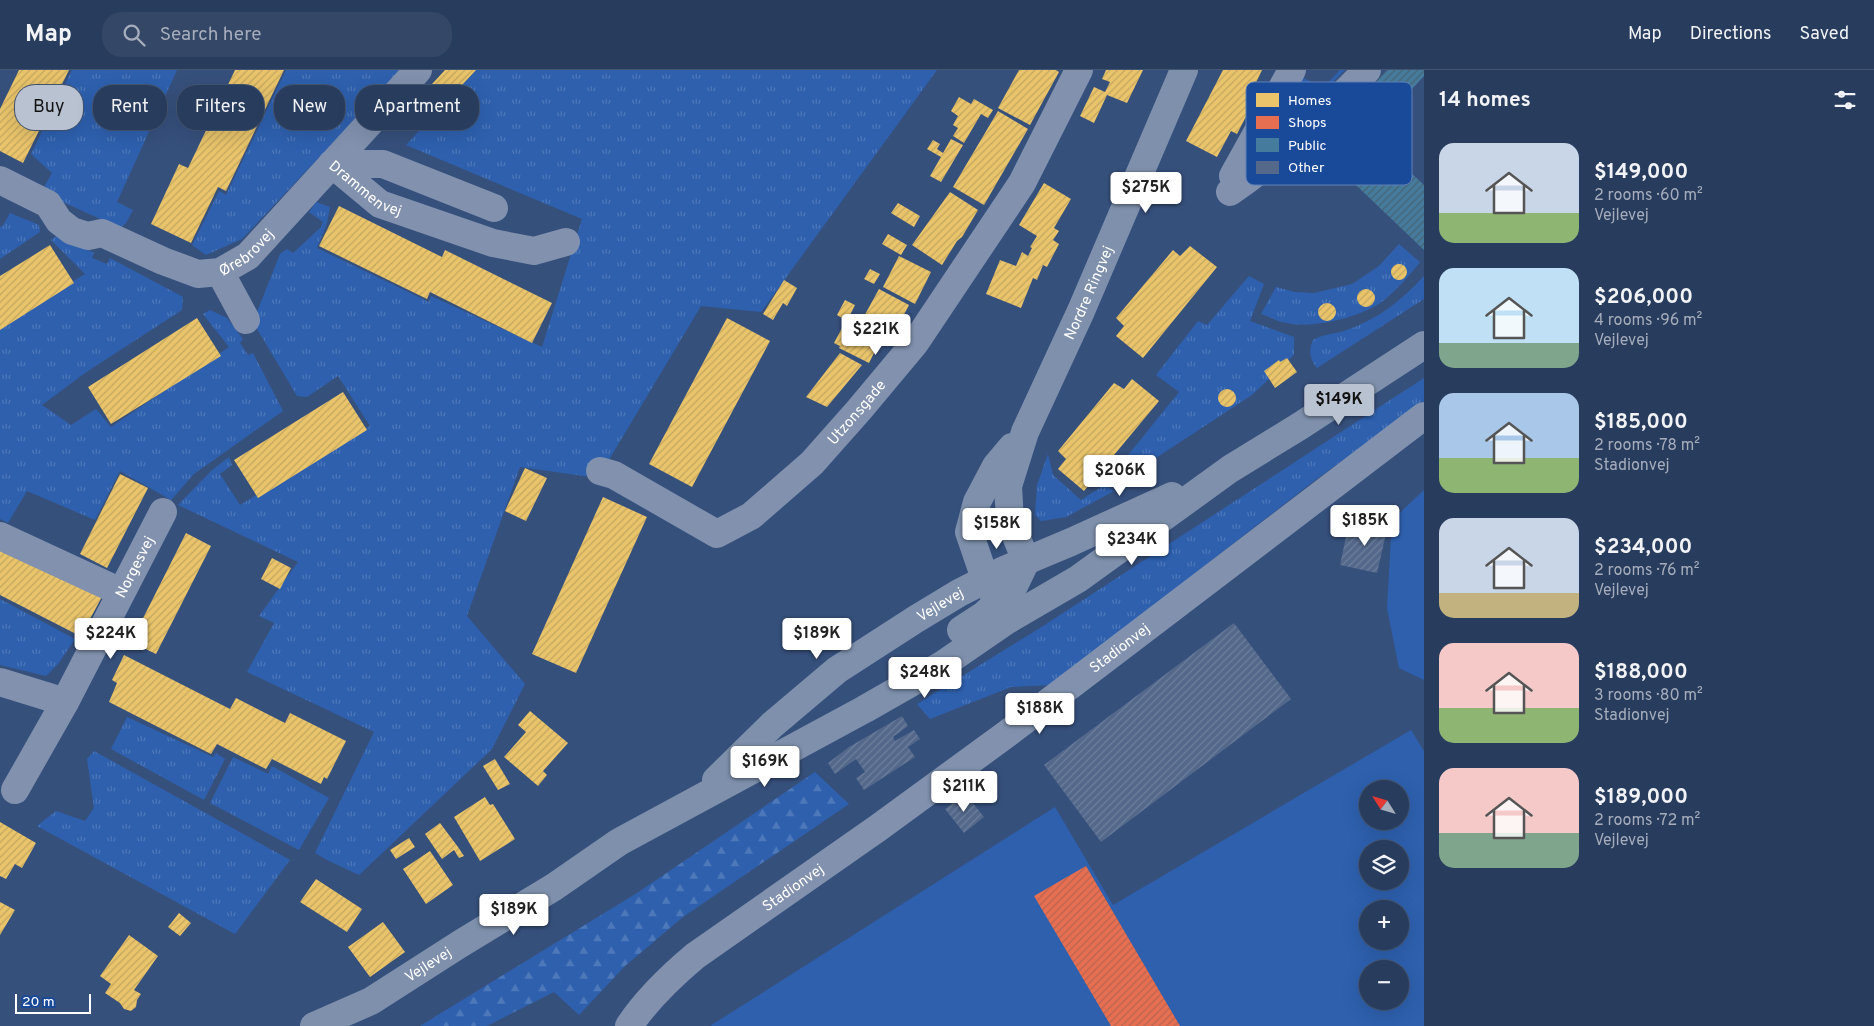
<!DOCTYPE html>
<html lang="en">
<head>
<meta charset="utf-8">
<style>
  :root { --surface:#283c5d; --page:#344766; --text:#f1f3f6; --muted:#a5adbc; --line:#445672; --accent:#b9c2d1 }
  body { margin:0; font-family:Overpass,sans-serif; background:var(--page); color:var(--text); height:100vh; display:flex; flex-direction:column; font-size:19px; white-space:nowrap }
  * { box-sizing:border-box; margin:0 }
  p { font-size:16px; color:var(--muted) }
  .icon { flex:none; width:28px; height:28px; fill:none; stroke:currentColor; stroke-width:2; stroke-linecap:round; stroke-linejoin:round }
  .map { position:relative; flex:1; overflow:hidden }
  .details { display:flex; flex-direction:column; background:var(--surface); width:450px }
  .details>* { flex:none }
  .banner { position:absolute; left:15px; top:15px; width:475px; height:45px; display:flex; gap:10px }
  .needle { width:32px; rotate:307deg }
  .fabs { position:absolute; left:1359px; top:710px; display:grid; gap:10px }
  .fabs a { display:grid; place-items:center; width:50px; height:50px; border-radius:50%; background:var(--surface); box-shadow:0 5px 20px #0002,0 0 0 1px var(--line); font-size:25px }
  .scale { position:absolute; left:15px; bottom:12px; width:76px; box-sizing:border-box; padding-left:5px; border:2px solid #fff; border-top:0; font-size:14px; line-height:18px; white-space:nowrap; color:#fff; -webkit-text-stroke:4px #194999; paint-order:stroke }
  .price { position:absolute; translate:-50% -42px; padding:0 11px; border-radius:5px; background:#fff; color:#222; font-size:16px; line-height:32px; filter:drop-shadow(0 1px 2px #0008) }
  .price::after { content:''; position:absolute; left:50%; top:30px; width:15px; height:11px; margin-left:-8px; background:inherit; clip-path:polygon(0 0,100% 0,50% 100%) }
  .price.selected { background:var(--accent); color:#111 }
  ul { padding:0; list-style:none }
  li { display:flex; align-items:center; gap:15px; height:125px; padding:0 15px }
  li span { display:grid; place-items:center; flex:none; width:140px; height:100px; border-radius:15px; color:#555 }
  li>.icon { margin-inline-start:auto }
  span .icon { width:60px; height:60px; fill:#fffc; stroke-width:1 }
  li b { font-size:21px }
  h2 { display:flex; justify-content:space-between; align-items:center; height:60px; padding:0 15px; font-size:21px }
  .pill { padding:0 18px; border-radius:20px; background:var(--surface); box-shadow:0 5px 20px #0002,0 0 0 1px var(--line); font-size:18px; line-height:45px }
  .pill.selected { background:var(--accent); color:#111 }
  header { display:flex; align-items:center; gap:30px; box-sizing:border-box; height:70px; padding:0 25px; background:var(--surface); border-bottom:1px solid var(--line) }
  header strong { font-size:24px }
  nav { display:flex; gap:28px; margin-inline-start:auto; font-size:18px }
  .search { width:350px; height:45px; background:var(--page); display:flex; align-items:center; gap:12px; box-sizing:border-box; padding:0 18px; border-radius:20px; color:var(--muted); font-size:19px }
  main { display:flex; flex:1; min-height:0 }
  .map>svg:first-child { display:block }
  .grass { fill:url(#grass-tufts) }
  .forest { fill:url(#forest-firs) }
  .garden { fill:#2e60ae; fill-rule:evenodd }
  .homes { fill:url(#homes-hatch) }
  .shops { fill:url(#shops-hatch) }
  .public { fill:url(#public-hatch) }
  .building { fill:url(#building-hatch) }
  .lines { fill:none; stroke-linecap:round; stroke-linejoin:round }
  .minor { stroke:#8191ae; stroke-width:28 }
  .major { stroke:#7e90ac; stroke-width:28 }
  .labels { text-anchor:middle; stroke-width:5; stroke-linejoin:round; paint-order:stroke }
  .street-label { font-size:15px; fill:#fff; stroke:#194999 }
  .key { fill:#194999; stroke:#5e80b8; stroke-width:1 }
  .key-label { font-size:14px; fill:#fff }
</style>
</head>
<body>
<header>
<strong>Map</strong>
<div class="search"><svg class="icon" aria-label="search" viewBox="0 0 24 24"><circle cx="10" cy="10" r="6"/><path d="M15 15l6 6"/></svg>Search here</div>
<nav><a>Map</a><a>Directions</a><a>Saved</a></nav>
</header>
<main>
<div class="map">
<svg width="1424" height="956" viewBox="0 0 1424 956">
  <defs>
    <pattern id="grass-tufts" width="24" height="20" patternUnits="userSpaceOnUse" patternTransform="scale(1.25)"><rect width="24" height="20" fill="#2e60ae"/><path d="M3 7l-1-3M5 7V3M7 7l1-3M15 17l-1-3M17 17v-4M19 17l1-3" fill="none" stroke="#4d78ba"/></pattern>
    <pattern id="forest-firs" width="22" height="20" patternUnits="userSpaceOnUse" patternTransform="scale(1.25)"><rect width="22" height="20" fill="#2e60ae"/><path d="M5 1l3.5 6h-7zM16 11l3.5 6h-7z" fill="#4d78ba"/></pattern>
    <pattern id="homes-hatch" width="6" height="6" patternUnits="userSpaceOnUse" patternTransform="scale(1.25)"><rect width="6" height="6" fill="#e9c46a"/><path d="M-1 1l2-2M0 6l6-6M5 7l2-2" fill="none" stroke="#c2a662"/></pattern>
    <pattern id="shops-hatch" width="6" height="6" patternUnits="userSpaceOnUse" patternTransform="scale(1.25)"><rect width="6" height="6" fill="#e76f51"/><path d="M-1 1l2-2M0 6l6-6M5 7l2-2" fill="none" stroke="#b86450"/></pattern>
    <pattern id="public-hatch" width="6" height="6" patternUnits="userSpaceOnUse" patternTransform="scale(1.25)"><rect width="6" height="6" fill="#457b9d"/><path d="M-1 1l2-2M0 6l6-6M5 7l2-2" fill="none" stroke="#486474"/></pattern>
    <pattern id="building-hatch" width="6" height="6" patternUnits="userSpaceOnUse" patternTransform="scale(1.25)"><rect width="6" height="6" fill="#53688b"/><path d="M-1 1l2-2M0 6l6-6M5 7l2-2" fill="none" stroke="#6d7f9c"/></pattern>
  </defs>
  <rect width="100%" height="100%" fill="#36507c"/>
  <path class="grass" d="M72,0H177L117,132L133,140L126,153L120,158L41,122L52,103L31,84Z
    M286,0H402L242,169L206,185L192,175L219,121L226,125Z
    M476,0H937L761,242L701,236L598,408L520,397L467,546L525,614L492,679L359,805L327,790L315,783L374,662L247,602L274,553L259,546L298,492L178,435L212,400L229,387L232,395L220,404L240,435L370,356L338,306L307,327L297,326L253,252L280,184L287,179L293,183L321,157L323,152L309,142L316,132L330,137L327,153L317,178L429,232L431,226L542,277L582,149L406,75Z
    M1340,0H1345L1267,77L1261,74L1303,8L1324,17Z
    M10,143L39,155L40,162L0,189V156L2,157Z
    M58,165L94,183L92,188L107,194L110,188L183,227L182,240L85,303L42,335L71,355L96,339L111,357L229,277L203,244L210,240L227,248L243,269L240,273L248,285L253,283L283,341L194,404L171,430L120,401L95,450L27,421L8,453L0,449V256L85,204L51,170Z
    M1399,174L1420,192C1409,206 1397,220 1383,231C1362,247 1313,259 1287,253C1278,252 1270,247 1261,244L1276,217L1295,222L1314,223L1352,214L1379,196Z
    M1249,206L1264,214L1250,251L1294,267V285L1252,325L1113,416L1105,415L1114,421L1066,447L1041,451L1035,445L1037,415L1048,384L1053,405L1081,430L1104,415L1179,322L1156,305L1198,251L1207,255Z
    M1424,206V229L1317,298C1310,289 1308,281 1313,270C1322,264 1337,264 1347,260C1378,249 1402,230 1424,206Z
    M1424,308V332L1314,411L1051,615L1011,617L930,649L917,634L1040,558Z
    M0,529L75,569L58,594L46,606L0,595Z
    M127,647L213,687L216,683L225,689L204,730L111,679Z
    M94,681L290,790L235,864L37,756L56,741L85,751L94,738L87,689Z
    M233,687L268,704L272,696L329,728L299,780L210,733Z"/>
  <path class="forest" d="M815,702L849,734L683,847L625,896L579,945L554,922L487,956H420L637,823Z"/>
  <path class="garden" d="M1424,420V610L1399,598L1387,538L1392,450Z
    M1411,660L1424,681V956H710L1055,737L1113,835ZM1368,719H1400V751H1368ZM1368,779H1400V811H1368ZM1368,839H1400V871H1368ZM1368,899H1400V931H1368Z"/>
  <path class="homes" d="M19,0H69L23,93L0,81V39Z
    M235,0H284L226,121L218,117L191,173L151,154L179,94L188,98Z
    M445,0H476L436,43L420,27Z
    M1019,0H1056L1059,2L1030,55L998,38Z
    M1106,0H1143L1127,33L1107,25L1094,53L1080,46L1094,17L1105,22L1110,12L1102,9Z
    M1223,0H1262L1251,23L1257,25L1237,64L1231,61L1217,87L1186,71Z
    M959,27L971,34L974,29L993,40L988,48L981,44L964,73L953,66L958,58L953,55L958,46L951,41Z
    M998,41L1028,59L984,135L953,117Z
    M951,69L963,75L941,112L930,106L941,87L927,79L933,70L940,74L937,79L943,83Z
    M1044,113L1071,129L1054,158L1059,161L1053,170L1059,174L1047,197L1043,195L1037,210L1033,208L1021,238L986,224L1000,190L1016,196L1022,182L1028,186L1032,178L1030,177L1037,166L1019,155Z
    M950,122L978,140L962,167L957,171L942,195L912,175Z
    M898,133L920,146L914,157L891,143Z
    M339,136L442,187L445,180L552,233L532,273L430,222L427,229L319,176Z
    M888,164L907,175L901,185L882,174Z
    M50,175L74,213L0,260V206Z
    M1190,176L1217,197L1143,288L1116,266L1124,256L1116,248L1173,180L1180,186Z
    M899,186L931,202L915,234L883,217Z
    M1391 202a8 8 0 1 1 16 0a8 8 0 1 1-16 0Z
    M870,199L880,204L874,214L864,209Z
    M784,210L797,218L787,236L783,233L773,250L763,244Z
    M879,219L909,235L893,266L862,250Z
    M1357 228a9 9 0 1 1 18 0a9 9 0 1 1-18 0Z
    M845,230L855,235L847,251L837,245Z
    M1318 242a9 9 0 1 1 18 0a9 9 0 1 1-18 0Z
    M197,248L221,286L111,354L88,317Z
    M727,248L770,271L692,417L649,394Z
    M854,250L883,265L869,293L839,278L840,276L834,273L842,258L848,261Z
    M840,283L862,295L827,337L806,327Z
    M1287,288L1297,302L1275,318L1264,301L1279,290L1280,292Z
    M1132,309L1159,331L1084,421L1058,399L1066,389L1058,381L1114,313L1124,319Z
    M1218 328a9 9 0 1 1 18 0a9 9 0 1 1-18 0Z
    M343,322L367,360L258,428L234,390Z
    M525,398L547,408L526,451L505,441Z
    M120,404L148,418L107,498L80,484Z
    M603,427L647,447L576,603L532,584Z
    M186,463L211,476L156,584L131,572Z
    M0,470L104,523L83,562L81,561L78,565L0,525Z
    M272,488L291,498L280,519L261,509Z
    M124,585L230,639L236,628L285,653L290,643L346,671L327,709L324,707L321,714L272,689L266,699L217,674L211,684L109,632L117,613L112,610Z
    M530,641L568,673L543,701L547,705L538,716L504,687L526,662L518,655Z
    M495,689L510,714L498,720L483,696Z
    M485,727L490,735L493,734L515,769L480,791L454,747Z
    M0,752L36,773L22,798L15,794L6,809L0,806Z
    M440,753L458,777L464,786L459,788L454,780L442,789L425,764Z
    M409,768L415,777L396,789L390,780Z
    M430,781L453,815L426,834L403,799Z
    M316,809L362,839L347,862L300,832Z
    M0,832L15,840L0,865Z
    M179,843L191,853L180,866L168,857Z
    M383,852L405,882L370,907L348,877Z
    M129,865L158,886L134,920L141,924L137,930L136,937L131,941L124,939L120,933L105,923L111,914L100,906Z"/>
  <path class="shops" d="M1086,796L1180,956H1111L1034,826Z"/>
  <path class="public" d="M1387,0H1424V6L1369,65L1372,67L1376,61L1389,73L1384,78L1424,115V180L1316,77Z"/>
  <path class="building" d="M1363,450L1388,455L1377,503L1340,495L1347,462L1360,465Z
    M1234,553L1291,629L1101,772L1044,695Z
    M902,646L908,656L893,667L895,671L914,660L920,669L908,677L915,687L864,720L856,708L865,702L856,689L835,704L828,693L849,677Z
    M965,723L984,747L964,763L945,739Z"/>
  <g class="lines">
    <g class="minor">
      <path id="s1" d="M332,94L380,134L493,173L534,181L566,172"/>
      <path d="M332,94H383L494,138"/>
      <path d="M1233,106L1292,0"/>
      <path id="s2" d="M0,110L48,134L59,151L72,161L88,166L102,163L163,191L198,204L220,202L248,186L418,0"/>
      <path d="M1230,122C1283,86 1322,45 1367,0"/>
      <path d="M220,202L246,250"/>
      <path id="s3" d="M600,401L614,405L717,464L751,446L812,393L859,340L915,273L1022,113L1079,0"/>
      <path d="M0,466L121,522"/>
      <path id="s4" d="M0,612L65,632L163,442"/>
      <path d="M15,720L65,632"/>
      <path id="s5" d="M629,956C647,929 670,907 695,886L878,758L1008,663L1424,346"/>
    </g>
    <g class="major">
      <path id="s6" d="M1026,491L1010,451L1008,416L1025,362L1081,241L1184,0"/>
      <path d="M994,525L981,497L969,462L977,432L996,396L1012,377"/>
      <path d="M961,560L984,545L1013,518L1026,491"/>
      <path id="s7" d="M716,710L772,655L837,600L916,549L959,523L1002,501L1071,472L1172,426"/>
      <path id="s8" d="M314,956L371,931L460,874L554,817L619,772L865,639L942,595L1006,551L1078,509L1230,399L1300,356L1424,275"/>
    </g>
  </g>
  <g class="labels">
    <g class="street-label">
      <text dy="5" stroke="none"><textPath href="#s1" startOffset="42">Drammenvej</textPath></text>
      <text dy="5" stroke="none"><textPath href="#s2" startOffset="281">Ørebrovej</textPath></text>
      <text dy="5" stroke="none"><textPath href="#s6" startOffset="288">Nordre Ringvej</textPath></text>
      <text dy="5" stroke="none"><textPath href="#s3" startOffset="320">Utzonsgade</textPath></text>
      <text dy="5" stroke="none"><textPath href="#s4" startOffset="220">Norgesvej</textPath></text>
      <text dy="5" stroke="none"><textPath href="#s7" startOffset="286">Vejlevej</textPath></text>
      <text dy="5" stroke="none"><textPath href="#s5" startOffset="621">Stadionvej</textPath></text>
      <text dy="5" stroke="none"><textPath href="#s5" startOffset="216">Stadionvej</textPath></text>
      <text dy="5" stroke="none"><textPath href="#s8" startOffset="130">Vejlevej</textPath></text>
    </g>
  </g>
  <rect x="1246" y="12" width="166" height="103" rx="8" class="key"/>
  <rect x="1256" y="23" width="23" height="14" fill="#e9c46a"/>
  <rect x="1256" y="46" width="23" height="13" fill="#e76f51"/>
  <rect x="1256" y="68" width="23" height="14" fill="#457b9d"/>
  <rect x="1256" y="91" width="23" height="13" fill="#53688b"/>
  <g class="key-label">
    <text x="1288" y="35">Homes</text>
    <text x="1288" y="57">Shops</text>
    <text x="1288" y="80">Public</text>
    <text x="1288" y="102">Other</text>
  </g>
</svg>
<div class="fabs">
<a><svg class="needle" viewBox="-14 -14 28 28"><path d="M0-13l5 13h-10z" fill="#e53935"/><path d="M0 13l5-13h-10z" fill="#a5adbc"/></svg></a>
<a><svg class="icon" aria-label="layers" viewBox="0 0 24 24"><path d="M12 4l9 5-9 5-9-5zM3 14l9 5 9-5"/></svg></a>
<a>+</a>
<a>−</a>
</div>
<div class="scale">20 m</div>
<b class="price" style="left:1146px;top:144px">$275K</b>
<b class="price" style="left:876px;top:286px">$221K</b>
<b class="price selected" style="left:1339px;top:356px">$149K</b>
<b class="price" style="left:1120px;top:427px">$206K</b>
<b class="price" style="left:1365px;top:477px">$185K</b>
<b class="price" style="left:997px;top:480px">$158K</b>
<b class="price" style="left:1132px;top:496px">$234K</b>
<b class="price" style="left:111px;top:590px">$224K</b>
<b class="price" style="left:817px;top:590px">$189K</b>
<b class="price" style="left:925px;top:629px">$248K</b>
<b class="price" style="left:1040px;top:665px">$188K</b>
<b class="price" style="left:765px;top:718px">$169K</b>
<b class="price" style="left:964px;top:743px">$211K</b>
<b class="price" style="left:514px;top:866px">$189K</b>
<div class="banner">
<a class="pill selected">Buy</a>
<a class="pill">Rent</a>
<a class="pill">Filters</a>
<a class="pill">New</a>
<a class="pill">Apartment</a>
</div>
</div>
<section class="details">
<h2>14 homes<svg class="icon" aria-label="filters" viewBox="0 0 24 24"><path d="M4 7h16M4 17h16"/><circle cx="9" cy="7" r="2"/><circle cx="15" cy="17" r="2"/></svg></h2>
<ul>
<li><span style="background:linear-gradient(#c9d6e8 70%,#8fb573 0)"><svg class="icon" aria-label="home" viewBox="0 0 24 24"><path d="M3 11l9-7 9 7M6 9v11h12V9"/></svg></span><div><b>$149,000</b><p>2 rooms · 60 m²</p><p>Vejlevej</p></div></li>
<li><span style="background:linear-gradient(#bfe0f5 75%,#7fa58c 0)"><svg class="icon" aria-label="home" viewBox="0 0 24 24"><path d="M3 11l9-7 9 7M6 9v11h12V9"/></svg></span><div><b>$206,000</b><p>4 rooms · 96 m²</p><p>Vejlevej</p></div></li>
<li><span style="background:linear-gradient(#a9c7e8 65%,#8fb573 0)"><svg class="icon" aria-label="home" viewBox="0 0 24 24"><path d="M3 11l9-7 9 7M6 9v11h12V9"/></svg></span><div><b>$185,000</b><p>2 rooms · 78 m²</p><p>Stadionvej</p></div></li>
<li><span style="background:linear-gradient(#c9d6e8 75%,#c2b280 0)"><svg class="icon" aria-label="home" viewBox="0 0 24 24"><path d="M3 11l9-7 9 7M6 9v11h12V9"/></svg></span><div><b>$234,000</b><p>2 rooms · 76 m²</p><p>Vejlevej</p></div></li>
<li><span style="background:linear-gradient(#f6c9c9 65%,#8fb573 0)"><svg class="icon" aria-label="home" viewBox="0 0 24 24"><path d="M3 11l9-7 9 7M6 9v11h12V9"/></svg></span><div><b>$188,000</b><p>3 rooms · 80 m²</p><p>Stadionvej</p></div></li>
<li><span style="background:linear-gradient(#f6c9c9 65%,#7fa58c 0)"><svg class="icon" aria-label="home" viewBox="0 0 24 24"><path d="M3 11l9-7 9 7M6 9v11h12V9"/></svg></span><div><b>$189,000</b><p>2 rooms · 72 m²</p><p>Vejlevej</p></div></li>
</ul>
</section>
</main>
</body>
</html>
